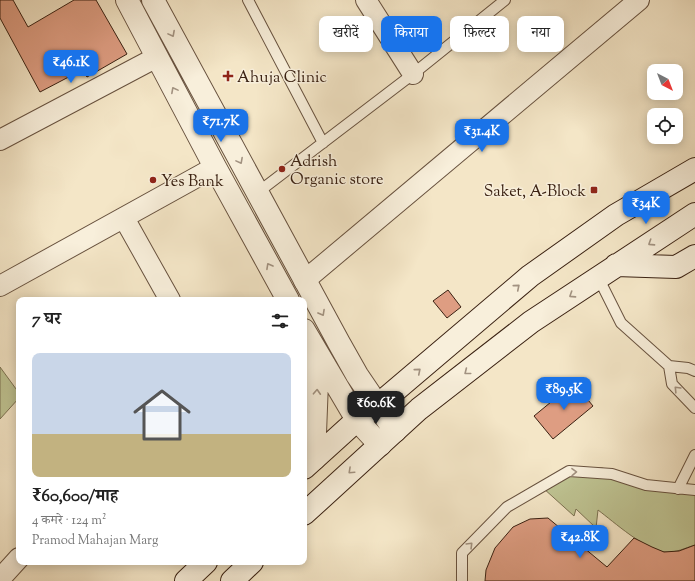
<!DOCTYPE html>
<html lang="hi">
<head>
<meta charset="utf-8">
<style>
  :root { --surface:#fff; --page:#f6f6f6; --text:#222; --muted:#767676; --accent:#1a73e8 }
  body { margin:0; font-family:"Sorts Mill Goudy","Noto Serif Devanagari",serif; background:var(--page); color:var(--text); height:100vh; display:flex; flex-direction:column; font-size:15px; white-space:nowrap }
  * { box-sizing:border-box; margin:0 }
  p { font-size:13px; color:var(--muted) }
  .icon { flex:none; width:22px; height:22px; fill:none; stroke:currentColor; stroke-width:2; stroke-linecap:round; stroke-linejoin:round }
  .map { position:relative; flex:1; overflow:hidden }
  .side { position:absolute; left:16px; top:297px; width:291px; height:268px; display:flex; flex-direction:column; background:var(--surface); border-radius:8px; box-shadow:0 2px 10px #0003 }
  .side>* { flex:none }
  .guide { position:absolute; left:319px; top:16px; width:316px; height:36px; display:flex; gap:8px }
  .needle { width:26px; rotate:138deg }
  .tools { position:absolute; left:647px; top:64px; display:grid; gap:8px }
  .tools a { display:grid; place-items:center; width:36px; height:36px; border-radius:8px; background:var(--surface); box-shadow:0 2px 10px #0003; font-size:20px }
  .price { position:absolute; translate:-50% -34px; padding:0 9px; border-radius:8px; background:var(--accent); color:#fff; font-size:13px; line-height:26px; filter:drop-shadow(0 1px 2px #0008) }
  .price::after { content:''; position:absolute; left:50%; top:24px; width:12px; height:9px; margin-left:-6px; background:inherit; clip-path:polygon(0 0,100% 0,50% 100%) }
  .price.selected { background:#222; color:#fff }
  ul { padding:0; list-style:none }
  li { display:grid; align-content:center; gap:8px; height:212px; padding:0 16px }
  li span { display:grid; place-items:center; height:124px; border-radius:8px; color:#555 }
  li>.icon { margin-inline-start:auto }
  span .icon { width:72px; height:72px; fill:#fffc; stroke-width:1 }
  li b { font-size:17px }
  h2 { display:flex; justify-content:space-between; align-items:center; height:48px; padding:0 16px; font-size:17px }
  .pill { padding:0 14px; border-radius:8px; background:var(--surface); box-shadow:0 2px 10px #0003; font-size:14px; line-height:36px }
  .pill.selected { background:var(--accent); color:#fff }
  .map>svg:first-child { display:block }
  .green { fill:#bfc493; stroke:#7c7252 }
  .building { fill:#de9d82; stroke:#3a2112 }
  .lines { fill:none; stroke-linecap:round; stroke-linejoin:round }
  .service-casing { stroke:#68523f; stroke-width:12 }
  .minor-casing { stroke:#68523f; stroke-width:22 }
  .tertiary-casing { stroke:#68523f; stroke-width:24 }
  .secondary-casing { stroke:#3a2112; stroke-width:24 }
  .service { stroke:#f8efdb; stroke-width:10 }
  .minor { stroke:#f8efdb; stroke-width:20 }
  .tertiary { stroke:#f8efdb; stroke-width:22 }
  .secondary { stroke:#f8efdb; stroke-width:22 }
  .oneway { stroke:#a29281 }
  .poi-dot { fill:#8f2418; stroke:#f8efdb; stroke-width:1.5 }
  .labels { text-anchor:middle; stroke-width:3; stroke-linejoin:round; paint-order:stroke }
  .poi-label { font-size:16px; fill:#3a2112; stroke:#f8efdb; text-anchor:start }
</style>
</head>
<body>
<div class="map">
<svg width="695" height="581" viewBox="0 0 695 581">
  <rect width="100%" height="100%" fill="#f4e6c7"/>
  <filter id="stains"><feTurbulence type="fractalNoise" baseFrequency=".005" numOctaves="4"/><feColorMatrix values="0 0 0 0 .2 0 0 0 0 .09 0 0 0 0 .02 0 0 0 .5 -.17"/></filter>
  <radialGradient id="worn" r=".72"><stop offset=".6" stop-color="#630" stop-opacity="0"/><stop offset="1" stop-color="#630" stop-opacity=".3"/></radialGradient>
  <path class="green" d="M0,367L19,393V398L0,419Z
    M602,468L618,472L637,486L695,492V545C685,548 676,553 665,552C645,550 614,522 598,510L596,528L576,509L574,516L543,488L581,469Z"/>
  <path class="building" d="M0,0H13L28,27L74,0H96L127,54L87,77L82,70L40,92L0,18Z
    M448,290L461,307L447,318L433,301Z
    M574,383L593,406L553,439L534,416Z
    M548,518L607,567L634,538L652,547L664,552L679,551L695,545V581H485L486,570L495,548L513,527L530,519Z"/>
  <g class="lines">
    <defs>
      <path id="service" d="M248,0L323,143
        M257,193L413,74L505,0
        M598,277L621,323L669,366L688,368L695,371
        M669,366L672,384L695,408
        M678,489L695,455
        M462,581V553L507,507L569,471L612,474L646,485L695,490"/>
      <path id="minor" d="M366,0L413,74
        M0,140L157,57
        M124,218L170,300
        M304,281L639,0
        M0,286L215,167
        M0,579L19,558"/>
      <path id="tertiary" d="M127,0L215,167L288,300
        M153,0L339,343L357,375L395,431
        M304,330L357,420L380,445
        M314,459L318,356"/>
      <path id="secondary" d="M616,265L676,267L695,256
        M304,468L357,420L378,405L530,276L616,215L695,169
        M304,514L419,409L531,322L695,214
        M186,581L206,562
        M232,581L252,562"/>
    </defs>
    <use href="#service" class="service-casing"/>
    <use href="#minor" class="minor-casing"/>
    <use href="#tertiary" class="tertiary-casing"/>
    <use href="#secondary" class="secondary-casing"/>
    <use href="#service" class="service"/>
    <use href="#minor" class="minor"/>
    <use href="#tertiary" class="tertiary"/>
    <use href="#secondary" class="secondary"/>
  </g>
  <defs><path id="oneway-chevron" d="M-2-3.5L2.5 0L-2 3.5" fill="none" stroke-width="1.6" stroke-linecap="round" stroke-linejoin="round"/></defs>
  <g class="oneway">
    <use href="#oneway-chevron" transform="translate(172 34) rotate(62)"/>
    <use href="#oneway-chevron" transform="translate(174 90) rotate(-118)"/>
    <use href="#oneway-chevron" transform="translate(240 161) rotate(62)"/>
    <use href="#oneway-chevron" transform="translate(651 243) rotate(147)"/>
    <use href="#oneway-chevron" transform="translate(269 266) rotate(-119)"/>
    <use href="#oneway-chevron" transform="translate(517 287) rotate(-40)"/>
    <use href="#oneway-chevron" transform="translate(572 295) rotate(147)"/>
    <use href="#oneway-chevron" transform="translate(322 313) rotate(61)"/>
    <use href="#oneway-chevron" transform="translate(418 371) rotate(-40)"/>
    <use href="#oneway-chevron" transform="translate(467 372) rotate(142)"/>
    <use href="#oneway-chevron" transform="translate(677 389) rotate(-134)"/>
    <use href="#oneway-chevron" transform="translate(317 392) rotate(-87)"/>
    <use href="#oneway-chevron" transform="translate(351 471) rotate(137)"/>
    <use href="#oneway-chevron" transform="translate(574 472) rotate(-1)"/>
    <use href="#oneway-chevron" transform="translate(470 545) rotate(-45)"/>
  </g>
  <g class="poi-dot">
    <path d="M226 70h4v4h4v4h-4v4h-4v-4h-4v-4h4z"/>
    <circle cx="282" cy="169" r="4"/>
    <circle cx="153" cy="180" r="4"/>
    <rect x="590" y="186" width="8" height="8" rx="2"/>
  </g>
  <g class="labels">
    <g class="poi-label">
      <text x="237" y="82">Ahuja Clinic</text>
      <text x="290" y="166">Adrish<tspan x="290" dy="18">Organic store</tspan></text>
      <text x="161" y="186">Yes Bank</text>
      <text x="586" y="196" text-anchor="end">Saket, A-Block</text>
    </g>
  </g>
  <rect width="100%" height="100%" filter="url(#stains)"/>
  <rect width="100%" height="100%" fill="url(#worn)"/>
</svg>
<div class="tools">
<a><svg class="needle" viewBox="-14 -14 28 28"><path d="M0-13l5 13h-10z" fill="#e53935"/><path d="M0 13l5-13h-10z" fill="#767676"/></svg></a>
<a><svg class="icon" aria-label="locate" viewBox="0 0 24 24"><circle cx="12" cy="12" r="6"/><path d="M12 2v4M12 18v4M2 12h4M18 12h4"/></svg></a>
</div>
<b class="price" style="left:71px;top:84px">₹46.1K</b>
<b class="price" style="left:221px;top:143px">₹71.7K</b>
<b class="price" style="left:482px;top:153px">₹31.4K</b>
<b class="price" style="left:646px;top:225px">₹34K</b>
<b class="price" style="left:564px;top:411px">₹89.5K</b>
<b class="price selected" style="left:376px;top:425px">₹60.6K</b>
<b class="price" style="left:580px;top:559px">₹42.8K</b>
<div class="guide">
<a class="pill">खरीदें</a>
<a class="pill selected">किराया</a>
<a class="pill">फ़िल्टर</a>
<a class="pill">नया</a>
</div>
<section class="side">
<h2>7 घर<svg class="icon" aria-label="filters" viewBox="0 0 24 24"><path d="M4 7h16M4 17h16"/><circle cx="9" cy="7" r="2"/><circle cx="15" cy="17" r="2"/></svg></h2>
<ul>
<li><span style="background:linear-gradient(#c9d6e8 65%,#c2b280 0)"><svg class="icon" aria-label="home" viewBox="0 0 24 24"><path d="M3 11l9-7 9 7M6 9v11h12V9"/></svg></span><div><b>₹60,600/माह</b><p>4 कमरे · 124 m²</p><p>Pramod Mahajan Marg</p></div></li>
</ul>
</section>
</div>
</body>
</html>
